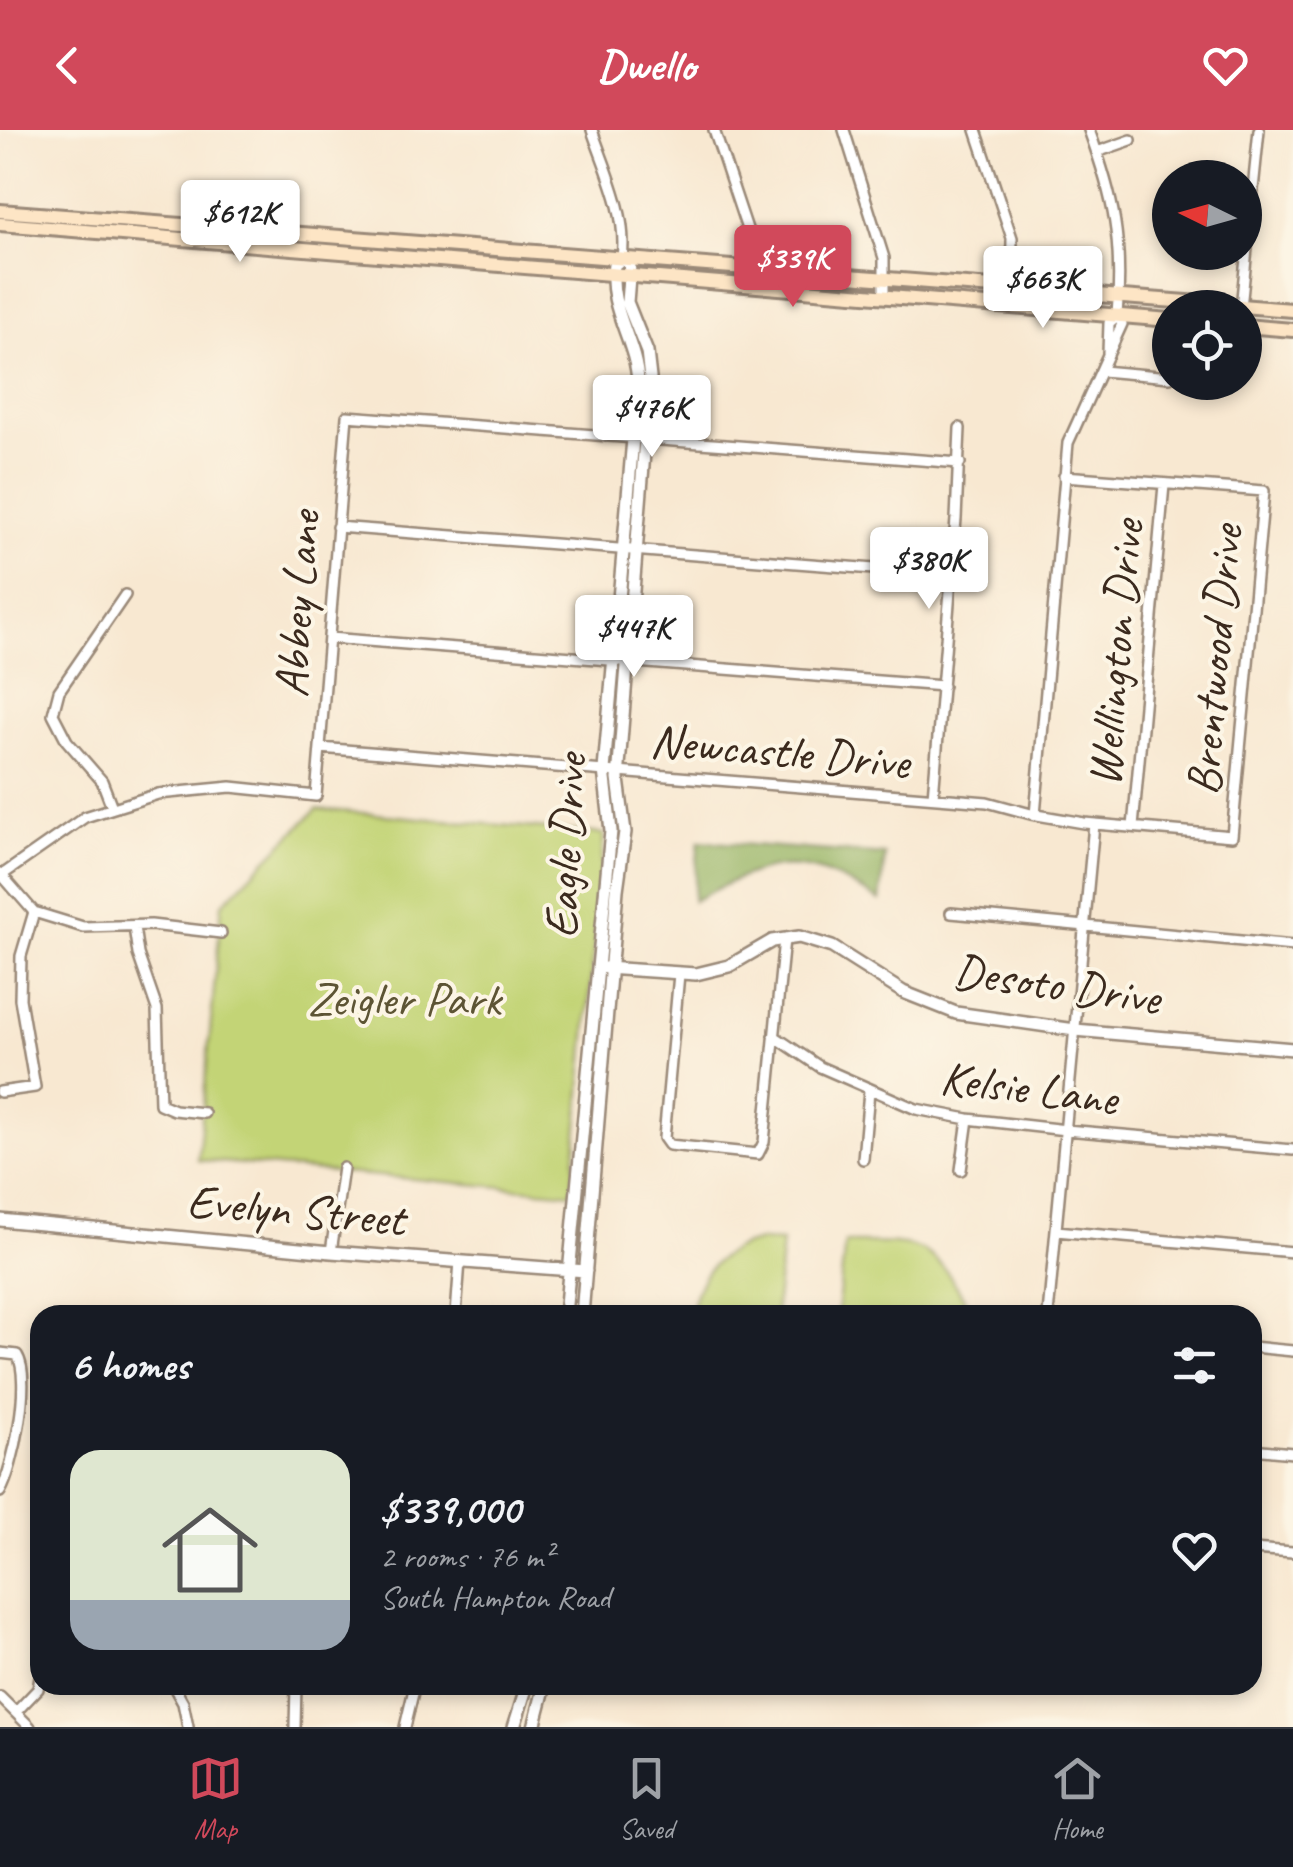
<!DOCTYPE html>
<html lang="en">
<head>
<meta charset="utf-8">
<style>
  :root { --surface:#171b24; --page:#20242c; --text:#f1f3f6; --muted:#9ea1a6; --line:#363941; --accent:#d1495b }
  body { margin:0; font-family:Caveat,sans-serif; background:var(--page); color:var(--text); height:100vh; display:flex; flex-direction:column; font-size:38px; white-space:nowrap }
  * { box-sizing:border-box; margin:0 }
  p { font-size:32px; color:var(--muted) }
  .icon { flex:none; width:55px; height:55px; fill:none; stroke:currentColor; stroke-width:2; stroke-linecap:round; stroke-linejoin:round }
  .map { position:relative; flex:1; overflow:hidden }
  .drawer { position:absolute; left:30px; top:1175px; width:1232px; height:390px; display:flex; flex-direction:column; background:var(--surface); border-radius:30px; box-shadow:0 5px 15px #0003 }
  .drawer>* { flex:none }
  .needle { width:65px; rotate:275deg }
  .tools { position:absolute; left:1152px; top:30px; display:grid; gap:20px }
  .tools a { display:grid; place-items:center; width:110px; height:110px; border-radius:50%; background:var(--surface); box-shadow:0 5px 15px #0003; font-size:50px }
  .price { position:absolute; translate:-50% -85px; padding:0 22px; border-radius:10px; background:#fff; color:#222; font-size:32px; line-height:65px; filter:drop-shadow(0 2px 5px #0008) }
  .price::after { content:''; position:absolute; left:50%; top:60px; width:30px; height:22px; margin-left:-15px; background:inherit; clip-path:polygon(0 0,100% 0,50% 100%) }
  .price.current { background:var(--accent); color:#fff }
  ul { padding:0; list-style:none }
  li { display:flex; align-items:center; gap:30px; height:250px; padding:0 40px }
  li span { display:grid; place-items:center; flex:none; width:280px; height:200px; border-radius:30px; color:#555 }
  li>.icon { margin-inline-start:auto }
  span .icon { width:120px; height:120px; fill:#fffc; stroke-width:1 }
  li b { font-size:42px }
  h2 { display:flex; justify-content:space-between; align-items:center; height:120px; padding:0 40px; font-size:42px }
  header { display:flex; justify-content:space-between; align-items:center; height:130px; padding:0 40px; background:var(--accent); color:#fff; font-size:45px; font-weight:700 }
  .dock { display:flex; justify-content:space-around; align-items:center; height:140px; border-top:2px solid var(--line); background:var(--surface); font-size:28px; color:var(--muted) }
  .dock a { display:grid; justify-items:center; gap:5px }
  .dock .current { color:var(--accent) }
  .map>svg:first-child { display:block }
  .green { fill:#c3d476; stroke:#7f7f4a; stroke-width:2.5 }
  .forest { fill:#9ab667; stroke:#6a7042; stroke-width:2.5 }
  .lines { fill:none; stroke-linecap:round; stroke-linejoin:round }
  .minor-casing { stroke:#9a8978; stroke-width:14 }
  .tertiary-casing { stroke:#9a8978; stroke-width:16 }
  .secondary-casing { stroke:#9a8978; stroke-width:18 }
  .minor { stroke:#fff; stroke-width:9 }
  .tertiary { stroke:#fff; stroke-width:11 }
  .secondary { stroke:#fde5c5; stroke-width:12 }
  .labels { text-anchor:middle; stroke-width:8; stroke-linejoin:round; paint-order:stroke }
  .street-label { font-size:48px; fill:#3b2a1e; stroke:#fcf5e5 }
  .park-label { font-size:48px; fill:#5d5434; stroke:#fcf5e5 }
</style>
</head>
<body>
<header><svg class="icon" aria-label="back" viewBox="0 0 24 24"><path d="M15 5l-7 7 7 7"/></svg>Dwello<svg class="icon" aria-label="heart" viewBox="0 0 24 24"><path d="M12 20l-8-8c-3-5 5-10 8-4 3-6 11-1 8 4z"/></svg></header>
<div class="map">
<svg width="1293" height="1597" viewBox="0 0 1293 1597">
  <rect width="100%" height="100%" fill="#fcf5e5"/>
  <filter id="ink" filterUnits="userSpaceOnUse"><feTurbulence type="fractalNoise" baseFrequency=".01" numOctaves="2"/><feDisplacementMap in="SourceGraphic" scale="20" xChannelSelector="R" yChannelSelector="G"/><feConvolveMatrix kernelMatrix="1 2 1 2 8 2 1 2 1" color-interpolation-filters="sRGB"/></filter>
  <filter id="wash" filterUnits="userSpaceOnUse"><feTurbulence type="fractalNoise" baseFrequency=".0048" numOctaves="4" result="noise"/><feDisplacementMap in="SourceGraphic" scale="40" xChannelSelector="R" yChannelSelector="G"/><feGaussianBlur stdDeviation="2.25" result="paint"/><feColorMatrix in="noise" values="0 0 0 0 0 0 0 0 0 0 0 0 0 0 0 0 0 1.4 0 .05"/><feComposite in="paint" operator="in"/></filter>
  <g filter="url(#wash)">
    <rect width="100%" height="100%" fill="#f8e8d1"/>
    <path class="green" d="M317,679L604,704L572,1063L198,1030L222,774Z
      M760,1111L782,1112L775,1185H691C697,1143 719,1120 760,1111Z
      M845,1113C920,1113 931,1109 970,1179L969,1185H837Z"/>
    <path class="forest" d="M699,711L885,725L880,771C801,722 773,728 693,771Z"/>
  </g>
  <g filter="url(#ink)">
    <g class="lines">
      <defs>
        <path id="minor" d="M592,0C606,41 628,85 622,128
          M714,0L748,102L752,118L750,155
          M844,0L884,128V166
          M976,0L1012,108L1011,177
          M1097,22L1131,10
          M1241,178L1259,0
          M1108,223L1109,193L1117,186
          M1102,241L1170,247
          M337,397L951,445
          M329,508L943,556
          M320,618L987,672L1031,684L1084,693L1232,706L1264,361L1064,346
          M933,667L956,389L960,298
          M112,677L102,651L67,611L53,584L59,561L125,465
          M1035,685L1068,313L1122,194L1117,186C1123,111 1114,69 1089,0
          M1133,697L1164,355
          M0,743L34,782L83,797L151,795L221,803
          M2,745L85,687L158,664L231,657L316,666L347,286L960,333
          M951,783L1293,816
          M134,797L138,824L157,879L160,974L174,980L204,983
          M679,844L664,1008L669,1015L758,1024L764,1012L784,809
          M774,906L820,937L916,979L968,989L1066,1000L1293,1020
          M0,962L35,957L20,869L21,826L34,782
          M863,1029L869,961
          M961,1040L968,989
          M1056,1101L1293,1122
          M331,1122L343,1038
          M456,1185L460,1131
          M1048,1185L1094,694
          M1252,1217L1293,1221
          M0,1223L17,1225C32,1248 14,1338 0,1362
          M1252,1319L1293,1323
          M1252,1419L1293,1422
          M173,1555L183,1573L188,1597
          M0,1567L30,1597
          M16,1582L38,1559L40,1547
          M295,1597L296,1555
          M405,1597L415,1555"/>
        <path id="tertiary" d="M605,838L696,844L729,836L772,811L799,807L832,817L903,862L956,883L1075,900L1293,919
          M0,1090L331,1122L586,1141
          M565,1185L611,701L604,640L638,252C636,210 607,178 614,135L622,128L630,135L627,172L647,222L650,248L618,649L625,702L617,760L582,1185
          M514,1597L527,1555
          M534,1597L545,1555"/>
        <path id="secondary" d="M0,81L1293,180
          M0,94L1170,190
          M1245,196L1293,200"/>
      </defs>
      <use href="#minor" class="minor-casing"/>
      <use href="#tertiary" class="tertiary-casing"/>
      <use href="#secondary" class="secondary-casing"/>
      <use href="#minor" class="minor"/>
      <use href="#tertiary" class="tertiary"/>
      <use href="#secondary" class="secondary"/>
    </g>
  </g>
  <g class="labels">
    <g class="street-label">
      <text transform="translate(296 474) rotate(-86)" y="17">Abbey Lane</text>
      <text transform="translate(1114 523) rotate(-85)" y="17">Wellington Drive</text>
      <text transform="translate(1213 530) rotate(-85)" y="17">Brentwood Drive</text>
      <text transform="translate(780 620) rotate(5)" y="17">Newcastle Drive</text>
      <text transform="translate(564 716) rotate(-87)" y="17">Eagle Drive</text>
      <text transform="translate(1057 853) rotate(8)" y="17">Desoto Drive</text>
      <text transform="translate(1029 957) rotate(7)" y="17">Kelsie Lane</text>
      <text transform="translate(296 1079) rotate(5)" y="17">Evelyn Street</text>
    </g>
    <g class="park-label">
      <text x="404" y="885">Zeigler Park</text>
    </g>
  </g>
</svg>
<div class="tools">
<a><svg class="needle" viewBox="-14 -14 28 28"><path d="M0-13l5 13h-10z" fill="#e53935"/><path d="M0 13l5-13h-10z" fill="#9ea1a6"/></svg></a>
<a><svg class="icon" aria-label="locate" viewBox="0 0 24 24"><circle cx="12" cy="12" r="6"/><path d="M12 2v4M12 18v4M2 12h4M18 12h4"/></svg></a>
</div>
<b class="price" style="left:240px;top:135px">$612K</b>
<b class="price current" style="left:793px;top:180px">$339K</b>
<b class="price" style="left:1043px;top:201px">$663K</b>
<b class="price" style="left:652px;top:330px">$476K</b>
<b class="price" style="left:929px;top:482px">$380K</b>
<b class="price" style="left:634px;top:550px">$447K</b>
<section class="drawer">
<h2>6 homes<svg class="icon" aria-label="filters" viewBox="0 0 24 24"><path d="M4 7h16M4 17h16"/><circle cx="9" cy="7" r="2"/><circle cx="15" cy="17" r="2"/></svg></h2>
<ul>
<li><span style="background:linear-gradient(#dfe7d0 75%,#9aa5b1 0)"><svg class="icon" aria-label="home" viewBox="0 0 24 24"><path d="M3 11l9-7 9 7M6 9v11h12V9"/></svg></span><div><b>$339,000</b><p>2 rooms · 76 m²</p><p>South Hampton Road</p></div><svg class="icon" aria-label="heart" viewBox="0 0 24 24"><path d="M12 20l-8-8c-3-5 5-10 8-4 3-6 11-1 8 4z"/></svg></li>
</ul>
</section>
</div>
<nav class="dock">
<a class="current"><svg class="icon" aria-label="map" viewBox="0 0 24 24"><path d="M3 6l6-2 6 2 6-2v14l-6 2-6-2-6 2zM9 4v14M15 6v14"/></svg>Map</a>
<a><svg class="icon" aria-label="saved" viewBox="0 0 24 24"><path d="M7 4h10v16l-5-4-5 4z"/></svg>Saved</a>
<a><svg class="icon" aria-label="home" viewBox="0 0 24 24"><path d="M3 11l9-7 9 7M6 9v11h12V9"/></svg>Home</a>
</nav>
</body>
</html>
